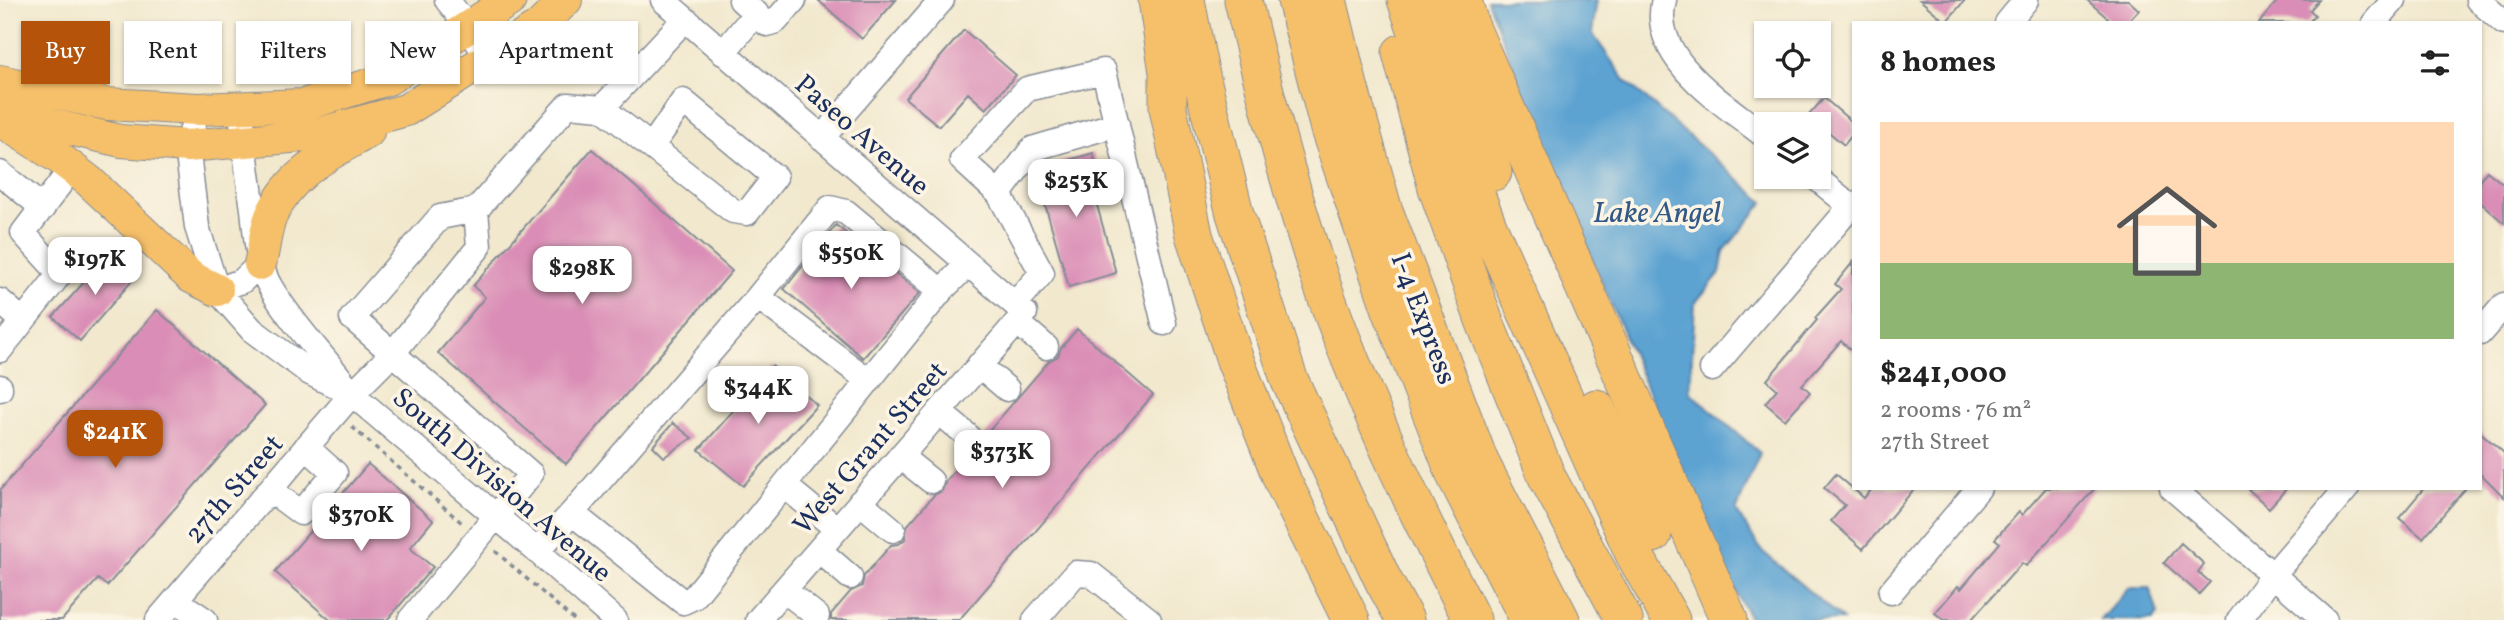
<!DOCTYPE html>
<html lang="en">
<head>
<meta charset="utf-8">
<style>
  :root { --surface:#fff; --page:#f2f2f2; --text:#222; --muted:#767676; --line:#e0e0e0; --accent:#b45309 }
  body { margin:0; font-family:Vollkorn,serif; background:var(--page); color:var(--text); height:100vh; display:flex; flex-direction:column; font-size:26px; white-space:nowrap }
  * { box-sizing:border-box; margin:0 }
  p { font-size:23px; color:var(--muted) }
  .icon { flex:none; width:38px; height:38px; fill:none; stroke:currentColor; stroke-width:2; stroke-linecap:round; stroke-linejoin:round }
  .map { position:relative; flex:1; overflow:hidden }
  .sheet { position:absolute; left:1852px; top:21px; width:630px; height:469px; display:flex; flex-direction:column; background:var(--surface); border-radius:0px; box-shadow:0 2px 5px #0004 }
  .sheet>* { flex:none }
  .top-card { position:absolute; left:21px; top:21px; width:665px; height:63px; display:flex; gap:14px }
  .tools { position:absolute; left:1754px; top:21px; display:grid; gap:14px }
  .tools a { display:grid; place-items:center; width:77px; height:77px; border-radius:0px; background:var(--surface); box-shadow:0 2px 5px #0004; font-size:35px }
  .price { position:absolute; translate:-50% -60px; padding:0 16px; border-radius:14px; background:#fff; color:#222; font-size:23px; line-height:46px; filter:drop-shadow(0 2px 4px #0008) }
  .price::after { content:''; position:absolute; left:50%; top:42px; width:21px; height:16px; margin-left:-10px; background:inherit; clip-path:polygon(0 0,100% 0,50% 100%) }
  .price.selected { background:var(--accent); color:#fff }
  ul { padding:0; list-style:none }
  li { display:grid; align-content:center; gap:14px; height:371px; padding:0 28px }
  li+li { border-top:2px solid var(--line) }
  li span { display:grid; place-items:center; height:217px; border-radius:0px; color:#555 }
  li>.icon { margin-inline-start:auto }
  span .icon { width:126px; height:126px; fill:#fffc; stroke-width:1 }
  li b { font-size:30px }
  h2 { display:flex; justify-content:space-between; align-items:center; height:84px; padding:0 28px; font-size:30px }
  .tag { padding:0 24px; border-radius:0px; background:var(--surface); box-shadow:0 2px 5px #0004; font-size:24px; line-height:63px }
  .tag.selected { background:var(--accent); color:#fff }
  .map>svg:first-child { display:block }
  .water { fill:#5ba3d2; stroke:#3b6998; stroke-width:2 }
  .building { fill:#da8db6 }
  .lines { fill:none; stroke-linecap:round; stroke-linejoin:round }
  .minor-casing { stroke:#868c96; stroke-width:27 }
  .major-casing { stroke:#868c96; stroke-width:34 }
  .highway-casing { stroke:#868c96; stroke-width:39 }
  .path { stroke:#868c96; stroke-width:3.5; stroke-dasharray:5 5; stroke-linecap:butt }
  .minor { stroke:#fff; stroke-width:24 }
  .major { stroke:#f6c06b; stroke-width:32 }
  .highway { stroke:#f6c06b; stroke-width:37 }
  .labels { text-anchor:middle; stroke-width:7; stroke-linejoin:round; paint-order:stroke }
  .street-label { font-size:28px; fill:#1b2f5e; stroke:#fcf5e5 }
  .water-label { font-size:30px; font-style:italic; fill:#315887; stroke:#fcf5e5 }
</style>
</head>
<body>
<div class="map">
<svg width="2504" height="620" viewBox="0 0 2504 620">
  <rect width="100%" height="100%" fill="#fcf5e5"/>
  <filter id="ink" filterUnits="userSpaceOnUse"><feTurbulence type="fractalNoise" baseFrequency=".0143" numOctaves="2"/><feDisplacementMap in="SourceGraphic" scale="14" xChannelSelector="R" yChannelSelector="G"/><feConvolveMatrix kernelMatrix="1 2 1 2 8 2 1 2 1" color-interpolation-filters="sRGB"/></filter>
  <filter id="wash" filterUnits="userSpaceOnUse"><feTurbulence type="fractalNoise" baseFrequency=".00686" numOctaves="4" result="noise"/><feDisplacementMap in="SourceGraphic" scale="28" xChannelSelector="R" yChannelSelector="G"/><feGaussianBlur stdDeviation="1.57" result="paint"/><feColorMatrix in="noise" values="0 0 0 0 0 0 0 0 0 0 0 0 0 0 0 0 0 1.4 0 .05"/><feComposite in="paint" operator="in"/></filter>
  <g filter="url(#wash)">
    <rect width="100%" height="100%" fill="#f1e8cd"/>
    <path class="water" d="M1487,0H1597L1592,33L1625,80L1764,202L1724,251L1720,273L1695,303L1690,392L1760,453L1736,511L1762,551L1843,620H1751L1723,569L1546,150Z
      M2129,588H2150L2158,614L2153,620H2101Z"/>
    <g id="blocks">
      <path class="building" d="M818,0H896L862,39Z
        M1920,0H1965L1946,22Z
        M2087,0H2128L2139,10L2127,23H2113Z
        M2278,0H2319L2310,10L2315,15L2308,23H2259Z
        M964,30L1016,75L986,109L968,93L939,126L905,98Z
        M1824,98L1853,123V134L1844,145L1809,115Z
        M592,149L732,271L566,464L438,353L485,297L473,286Z
        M1093,153L1099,174L1089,177L1116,273L1069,287L1035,170Z
        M2487,171L2504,185V223L2480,202V179Z
        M836,225L920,293L863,358L784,289Z
        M110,253L136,276L80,341L53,317Z
        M1853,262V352L1841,341L1802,385L1810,392L1785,420L1765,403L1777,389L1767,380L1817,320L1815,318L1841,289L1835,284Z
        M157,310L265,405L107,586L98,579L62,620H0V490Z
        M1077,329L1153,395L959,620H831V614L851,591L862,586L864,576L891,545L899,544L905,539L907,526L934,495L942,491L946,481L1049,361L1058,356L1061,348Z
        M772,366L817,405L743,486L699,450Z
        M673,423L692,438L664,457L653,446Z
        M2480,432L2504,453V497L2480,473Z
        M368,464L433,520L410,548L433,567L387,620H330L275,572Z
        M1836,474L1864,498L1873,488H1915L1863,549L1831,521L1845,505L1824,488Z
        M2046,488H2095L2026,566L2022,563L1971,620H1944L1935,613L1958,586L1961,589L2000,543L1995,539L2019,512L2022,515Z
        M2247,488H2287L2269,508Z
        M2424,488H2466L2423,538L2399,518Z
        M2181,543L2204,564L2198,572L2210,582L2199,594L2164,563Z"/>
    </g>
  </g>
  <g filter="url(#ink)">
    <use href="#blocks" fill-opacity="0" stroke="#868c96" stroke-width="2"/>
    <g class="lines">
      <defs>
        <path id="minor" d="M447,0L469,28L488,59
          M663,0L1025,313L758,620
          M741,0L767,24L776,21L794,0
          M1664,0C1648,59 1726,105 1766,137
          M2478,0L2504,23
          M2007,23L2026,0
          M2374,23L2394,0
          M723,53L756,13
          M241,107C243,142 248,175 253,209C256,236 257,265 271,288C293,325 324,356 350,391
          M602,108L685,19
          M198,109L187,146L197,227L217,290L252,330L310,373L352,394L537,551L615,620
          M822,138L942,0
          M0,173L43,208
          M1815,177L1853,208
          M999,194L1032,149L1117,124
          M217,290L242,281L260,264
          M758,297L869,381
          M0,301L23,321
          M1015,304L1042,273L999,194L962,160L1027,89L1104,71L1164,323
          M1017,322L1046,347
          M2480,333L2504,305
          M0,350L60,274L23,233L72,168
          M979,365L1007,389
          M1712,369L1853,204
          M0,387V389
          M939,412L967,435
          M900,456L931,481
          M785,486L837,529
          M2172,488L2325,620
          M270,490L301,513L335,473L306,447
          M860,502L893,530
          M572,513L758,297L830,208L846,212L941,291
          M819,550L850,577
          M537,551L572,513L683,602L694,597L941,291L968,264
          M784,590L817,616
          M1891,592L1979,488
          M175,600L205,620
          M158,620L352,394L393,353L479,247L476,210
          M410,620L531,474L352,318L440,217L476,210L568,105L602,108L733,211L747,213L775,177L683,101L652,146
          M1035,620L1076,573L1091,574L1149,620
          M2239,620L2272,576L2347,488"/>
        <path id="major" d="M0,81L107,104L198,109L303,105L388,79L510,0
          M0,113L121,141L187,146L314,135L406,110L538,27L566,0
          M4,123L59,158L89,181L191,277L217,290
          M260,264C264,249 265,230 271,216C290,172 329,155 368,132"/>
        <path id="highway" d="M1157,0L1168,72V108L1194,235L1235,360L1283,482L1351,620
          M1186,0L1198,63L1235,214L1289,379L1383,580L1405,620
          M1243,0C1264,93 1289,185 1319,276C1360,395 1415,509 1472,620
          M1296,0L1329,129L1391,310L1456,477L1529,620
          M1328,0L1349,86L1383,208L1480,462L1561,620
          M1406,0L1441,102L1488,226L1634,554L1671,620
          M1463,0L1470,25L1729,620
          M1441,7L1493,172
          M1401,53L1437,188L1484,320L1547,477L1624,620
          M1596,408L1653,534"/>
      </defs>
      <use href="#minor" class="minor-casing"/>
      <use href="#major" class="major-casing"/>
      <use href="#highway" class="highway-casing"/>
      <path class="path" d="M352,427L462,523
        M495,551L574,620"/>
      <use href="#minor" class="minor"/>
      <use href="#major" class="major"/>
      <use href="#highway" class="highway"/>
    </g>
  </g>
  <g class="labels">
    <g class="street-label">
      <text transform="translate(863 134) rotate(41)" y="10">Paseo Avenue</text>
      <text transform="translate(1425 318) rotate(69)" y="10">I-4 Express</text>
      <text transform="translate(869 447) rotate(-49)" y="10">West Grant Street</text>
      <text transform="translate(503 484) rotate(41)" y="10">South Division Avenue</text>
      <text transform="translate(233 488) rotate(-49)" y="10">27th Street</text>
    </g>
    <g class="water-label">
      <text x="1657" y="222">Lake Angel</text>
    </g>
  </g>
</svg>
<div class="tools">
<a><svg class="icon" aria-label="locate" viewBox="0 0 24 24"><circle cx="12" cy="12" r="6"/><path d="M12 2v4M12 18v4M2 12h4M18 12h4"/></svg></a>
<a><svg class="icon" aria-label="layers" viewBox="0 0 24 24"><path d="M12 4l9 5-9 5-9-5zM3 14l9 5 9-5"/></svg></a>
</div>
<b class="price" style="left:1076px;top:219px">$253K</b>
<b class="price" style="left:851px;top:291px">$550K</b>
<b class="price" style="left:95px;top:297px">$197K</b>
<b class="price" style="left:582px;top:306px">$298K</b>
<b class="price" style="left:758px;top:426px">$344K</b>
<b class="price selected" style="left:115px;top:470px">$241K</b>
<b class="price" style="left:1002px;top:490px">$373K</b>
<b class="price" style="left:361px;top:553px">$370K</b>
<div class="top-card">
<a class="tag selected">Buy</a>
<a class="tag">Rent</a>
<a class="tag">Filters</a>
<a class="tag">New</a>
<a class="tag">Apartment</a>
</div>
<section class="sheet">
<h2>8 homes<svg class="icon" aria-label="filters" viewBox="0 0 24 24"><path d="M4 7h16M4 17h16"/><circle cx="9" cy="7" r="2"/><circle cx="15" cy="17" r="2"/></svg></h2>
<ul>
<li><span style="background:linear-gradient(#ffd9b3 65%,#8fb573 0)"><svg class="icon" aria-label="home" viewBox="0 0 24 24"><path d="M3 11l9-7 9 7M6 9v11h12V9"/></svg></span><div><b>$241,000</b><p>2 rooms · 76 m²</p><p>27th Street</p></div></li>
</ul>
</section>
</div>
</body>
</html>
